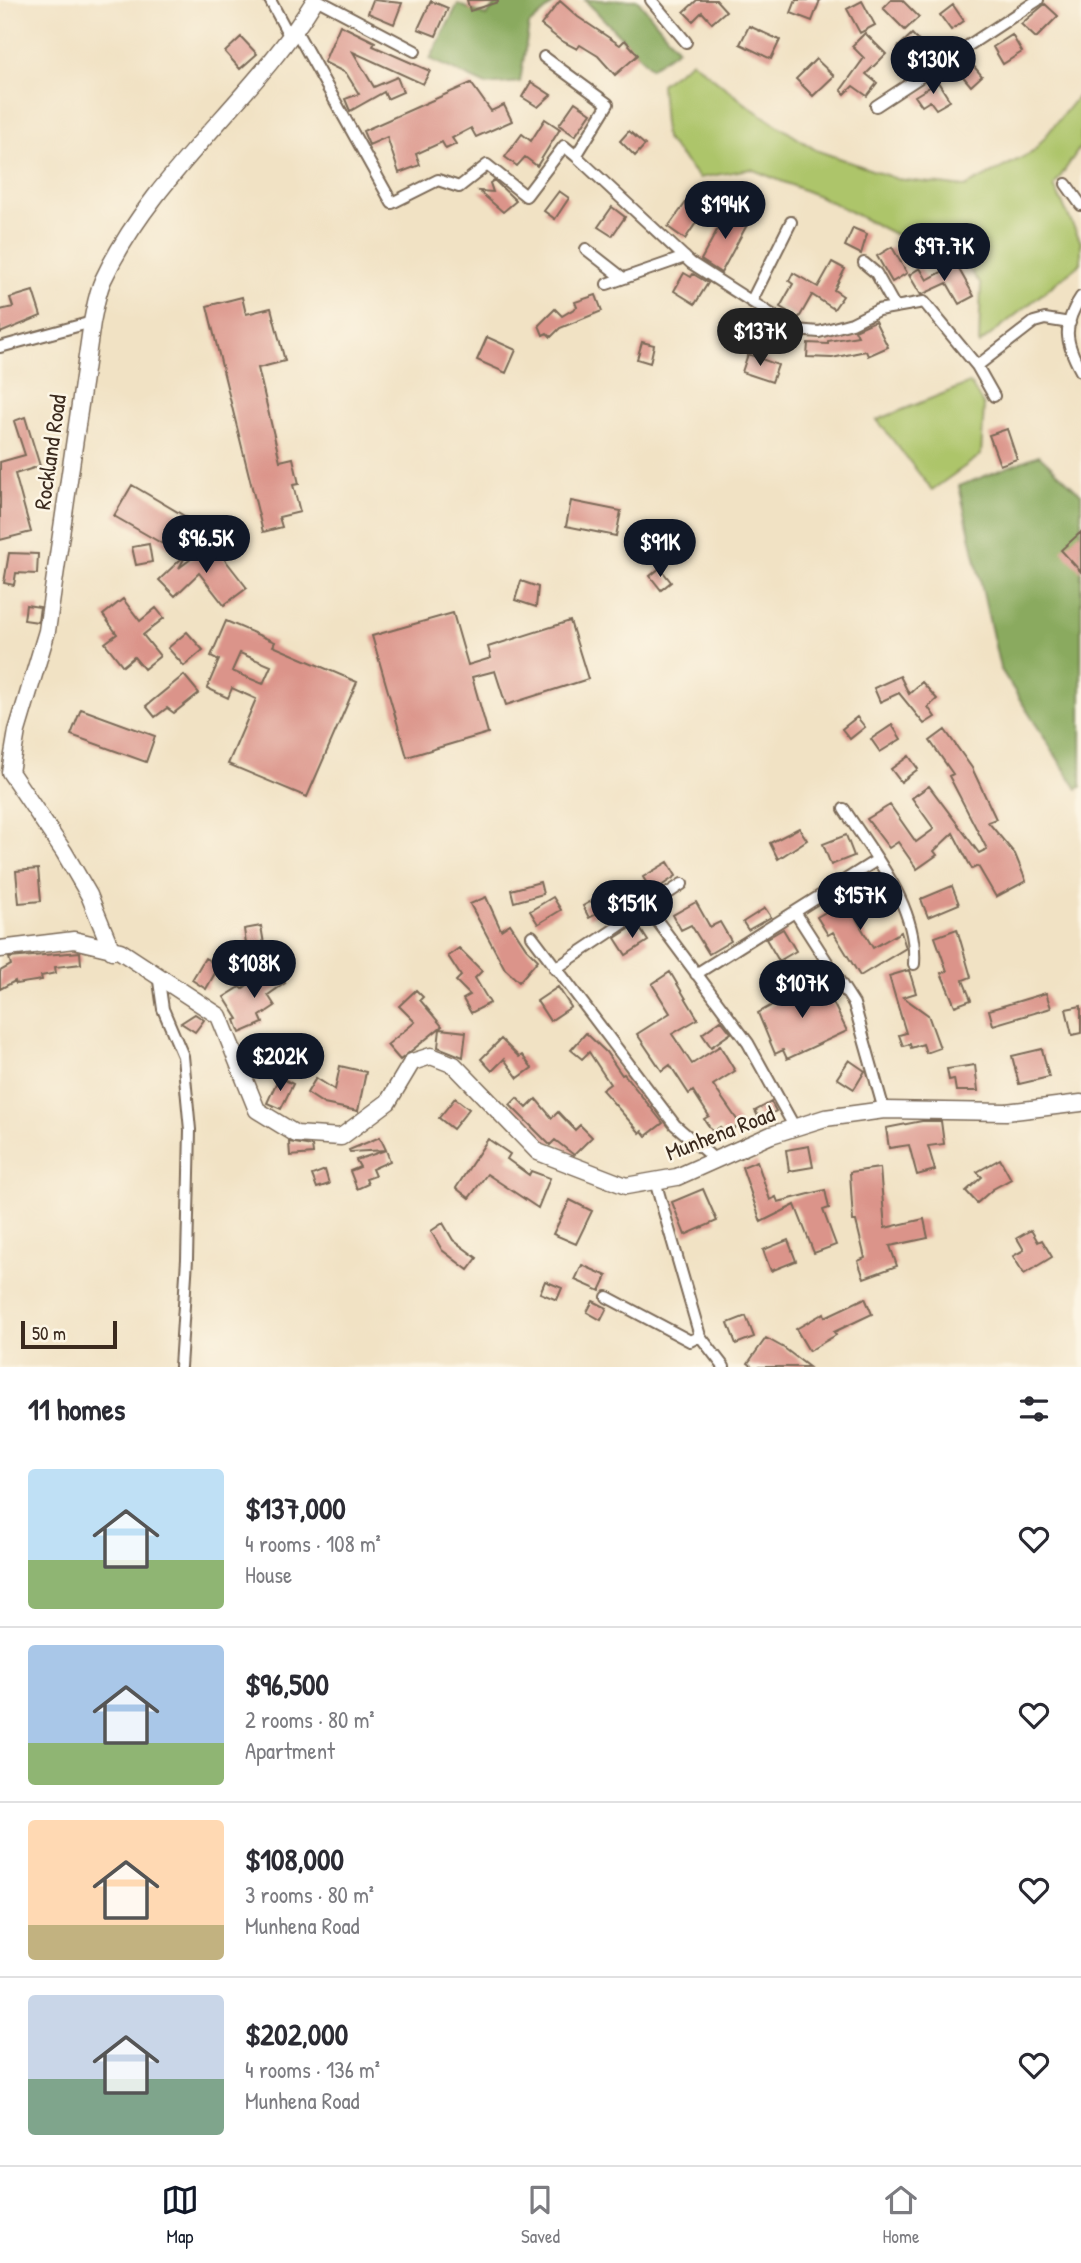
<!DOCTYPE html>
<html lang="en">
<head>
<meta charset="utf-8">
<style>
  :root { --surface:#fff; --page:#f2f2f3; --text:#2b2b33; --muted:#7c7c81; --line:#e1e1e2; --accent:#111827 }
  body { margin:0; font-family:"Patrick Hand",sans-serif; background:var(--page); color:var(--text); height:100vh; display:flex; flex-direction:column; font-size:26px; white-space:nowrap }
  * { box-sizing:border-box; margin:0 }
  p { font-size:23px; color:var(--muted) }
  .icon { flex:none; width:38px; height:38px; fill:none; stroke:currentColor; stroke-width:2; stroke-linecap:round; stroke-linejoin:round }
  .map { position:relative; height:1367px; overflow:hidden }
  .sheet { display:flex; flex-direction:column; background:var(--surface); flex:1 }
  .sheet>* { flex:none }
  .scale { position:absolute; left:21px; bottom:18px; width:96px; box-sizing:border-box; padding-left:7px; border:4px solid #3b2a1e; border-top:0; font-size:19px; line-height:24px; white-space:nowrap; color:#3b2a1e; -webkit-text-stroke:5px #fcf5e5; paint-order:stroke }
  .price { position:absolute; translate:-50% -60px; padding:0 16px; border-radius:24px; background:var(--accent); color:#fff; font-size:23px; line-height:46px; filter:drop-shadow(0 2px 4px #0008) }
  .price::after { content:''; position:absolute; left:50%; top:42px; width:21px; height:16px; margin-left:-10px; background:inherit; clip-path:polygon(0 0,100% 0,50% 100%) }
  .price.active { background:#222; color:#fff }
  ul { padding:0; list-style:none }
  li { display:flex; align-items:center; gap:21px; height:175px; padding:0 28px }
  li+li { border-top:2px solid var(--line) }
  li span { display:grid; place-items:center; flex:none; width:196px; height:140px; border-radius:7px; color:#555 }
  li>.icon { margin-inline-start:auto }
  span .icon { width:84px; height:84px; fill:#fffc; stroke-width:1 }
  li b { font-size:30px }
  h2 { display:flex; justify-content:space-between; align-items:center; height:84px; padding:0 28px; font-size:30px }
  .menu { display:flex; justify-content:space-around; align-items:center; height:98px; border-top:2px solid var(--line); background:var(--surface); font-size:19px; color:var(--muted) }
  .menu a { display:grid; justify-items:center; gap:4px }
  .menu .active { color:var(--accent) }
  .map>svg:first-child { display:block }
  .green { fill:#adc56a; stroke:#747844; stroke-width:2 }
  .forest { fill:#8aaa5e; stroke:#626a3e; stroke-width:2 }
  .building { fill:#db948a; fill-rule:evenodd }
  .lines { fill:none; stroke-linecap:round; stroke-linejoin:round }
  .street-casing { stroke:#7b6a58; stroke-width:14 }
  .secondary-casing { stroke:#7b6a58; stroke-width:19 }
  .street { stroke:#fff; stroke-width:10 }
  .secondary { stroke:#fff; stroke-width:16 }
  .labels { text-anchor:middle; stroke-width:5; stroke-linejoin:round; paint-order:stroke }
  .street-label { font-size:23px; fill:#3b2a1e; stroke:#fcf5e5 }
</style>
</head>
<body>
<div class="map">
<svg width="1081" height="1367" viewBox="0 0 1081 1367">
  <rect width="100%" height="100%" fill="#fcf5e5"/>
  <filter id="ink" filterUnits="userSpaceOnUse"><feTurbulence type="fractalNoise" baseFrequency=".0143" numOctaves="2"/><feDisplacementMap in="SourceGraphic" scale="14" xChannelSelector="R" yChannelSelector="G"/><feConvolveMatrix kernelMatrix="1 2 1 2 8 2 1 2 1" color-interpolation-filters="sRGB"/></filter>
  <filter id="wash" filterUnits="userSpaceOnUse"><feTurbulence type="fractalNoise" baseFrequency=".00686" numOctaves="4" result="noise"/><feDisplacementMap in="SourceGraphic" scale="28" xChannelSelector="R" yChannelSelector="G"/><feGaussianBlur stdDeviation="1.57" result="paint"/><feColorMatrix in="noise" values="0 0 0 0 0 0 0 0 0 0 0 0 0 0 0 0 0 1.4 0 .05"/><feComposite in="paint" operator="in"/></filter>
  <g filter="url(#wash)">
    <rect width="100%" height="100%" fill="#f1e2c4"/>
    <path class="green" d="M692,61L751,108L816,150L897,179L965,187L1033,152L1081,92V146L1054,186L1081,242V263L979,344L981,285L949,241L914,244L821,197L751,169L699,178L665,138L661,84Z
      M970,383L984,406L981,455L932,490L877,420Z"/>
    <path class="forest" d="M499,0H558L529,25L520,82L486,85L430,59L458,4L486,16Z
      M585,0H638L678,49L651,68Z
      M1039,455L1081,494V787L1077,789L1000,668L959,486Z"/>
    <g id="blocks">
      <path class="building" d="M373,0L402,3L394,24L368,13Z
        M467,0H498V2L470,11Z
        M697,0H716L726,11L712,23L702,12L693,21L684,12Z
        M796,0H820L812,21L791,13Z
        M891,0H902L919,17L905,30L883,8Z
        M431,1L448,8L436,36L418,29Z
        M560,1L578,17L620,45L625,40L638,55L615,75L598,56L580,45L577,49L560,40L541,25Z
        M862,1L875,25L860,33L847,9Z
        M1045,4L1058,16L1036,38L1021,24Z
        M953,5L964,21L951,30L940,15Z
        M340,25L375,42L373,46L430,71L423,84L353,52L374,87L397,77L403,92L387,99L384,92L350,111L345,99L359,94L346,73L324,62Z
        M749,26L780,40L771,59L740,44Z
        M865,33L886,54L866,74L877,83L867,96L853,86L845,94L841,90L864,58L852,46Z
        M912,34L928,51L914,64L898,47Z
        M1012,35L1022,52L1003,64L993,47Z
        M241,37L257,54L240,69L225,52Z
        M816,59L834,76L813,96L796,79Z
        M971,63L982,76L971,86L960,73Z
        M531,82L551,95L538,107L522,97Z
        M938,82L950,101L936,109L930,101L922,106L915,96Z
        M471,83L491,111L504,105L512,121L476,137L471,128L452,138L456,144L446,149L442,142L416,154L420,165L399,173L387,137L369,145L363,131Z
        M575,102L591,113L575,136L559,125Z
        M545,119L560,129L537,166L525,157L517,166L505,157L522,134L531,141Z
        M629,131L645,145L635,156L620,141Z
        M494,180L516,201L503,212L479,191L493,192L490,183Z
        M559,191L569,198L555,219L544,211Z
        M690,197L706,208L685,239L668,227Z
        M612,207L625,217L612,236L598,227Z
        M729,208L749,221L721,273L701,260Z
        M853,228L867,234L861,254L845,246Z
        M892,247L907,273L892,282L877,256Z
        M832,262L845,269L834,290L843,296L834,309L812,295L799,318L780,307L793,284L789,281L793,273L818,287Z
        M956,264L974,296L959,304L947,283L921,295L909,275L920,268L927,280Z
        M684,273L691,277L693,274L708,283L695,304L674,291Z
        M33,291L41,316L0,333V310L13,307L10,298Z
        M596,295L602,311L560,328L551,337L547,333L543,335L539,325L555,309L562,316L577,307L575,302Z
        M242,297L246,314L271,308L285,361L258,368L280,461L293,458L299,484L293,485L300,512L279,517L282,527L263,532L207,306Z
        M731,312L757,319L755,324L775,326L787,334V341L726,333Z
        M875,321L888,347L868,356L866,351L832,358L807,357L808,343L828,344V341L858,336L855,330Z
        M487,337L516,350L506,373L477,360Z
        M642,342L654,345L650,363L637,359Z
        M748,354L778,365L772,382L742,372Z
        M25,417L40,466L15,474L31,532L0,540V462L25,455L14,421Z
        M1007,429L1017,459L1000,465L989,435Z
        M132,485L203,527L187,554L182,555L114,516Z
        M571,501L621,511L616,536L566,526Z
        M1081,532V572L1061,550Z
        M212,543L247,588L224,605L199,573L175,596L159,580L182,558L184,559L179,568Z
        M149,544L152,562L136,565L132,547Z
        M9,553L38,554L37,574L16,573L14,585L4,583Z
        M660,568L671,582L661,590L650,576Z
        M521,581L538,587L536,607L515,600Z
        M123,599L140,621L156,608L164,618L143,635L160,656L144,669L134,657L123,666L105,643L117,634L103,615Z
        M26,605L40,607L38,622L24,620Z
        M453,613L468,665L491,658L488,647L570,621L588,679L506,705L495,671L472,677L488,733L407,757L372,636Z
        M226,621L275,642L273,646L357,682L307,797L228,764L256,699L232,688L228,698L207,688L219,660L211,656ZM240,653L271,666L263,684L232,671Z
        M187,632L203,650L184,666L168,648Z
        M184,675L199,693L174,713L167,708L155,717L146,706Z
        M900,676L909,694L922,682L937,699L928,707L935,717L924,724L899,693L880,702L874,688Z
        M81,709L155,736L146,762L71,735Z
        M857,717L865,727L850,739L842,729Z
        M892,725L901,739L880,752L871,739Z
        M945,730L972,768L996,819L988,822L1015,854L1026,881L996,897L978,866L972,869L953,833L934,851L937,855L917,869L898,842L889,848L867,819L890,805L916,842L934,829L912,798L929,786L979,853L987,849L949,776L953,774L930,741Z
        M909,756L918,769L901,782L891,769Z
        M799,828L807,840L778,859L770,843Z
        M846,835L854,856L831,865L823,844Z
        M668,862L676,876L652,892L643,877Z
        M38,869L41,901L19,903L16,871Z
        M540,882L543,894L514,902L511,890Z
        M876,883L885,897L854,915L873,948L901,932L906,948L860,976L833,932L828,935L817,917Z
        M952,886L959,904L928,917L921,899Z
        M486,897L501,930L510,924L526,948L538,960L519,982L505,969L470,904Z
        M553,897L561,910L538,924L530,911Z
        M597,898L604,910L589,918L583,906Z
        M696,902L710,927L720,922L731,941L709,954L691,925L681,930L673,915Z
        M765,908L771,917L748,930L743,922Z
        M637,924L648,941L626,955L615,938Z
        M261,926L266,956L248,959L244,929Z
        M783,929L796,951L779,961L766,939Z
        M957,929L971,977L963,980L971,1000L955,1006L941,973L947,971L935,937Z
        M459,948L482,971L475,978L490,1003L471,1013L463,999L470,995L456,981L461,976L448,956Z
        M80,952L81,964L55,967L56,973L41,976L42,980L16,984L15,981L0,989V971L11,965L9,958Z
        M205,958L219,966L206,989L192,980Z
        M273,967L285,983L268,995L275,1006L260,1016L263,1023L240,1033L235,1020L238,1019L224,997L240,987L242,989Z
        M909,970L916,993L903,997L928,1015L940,1048L926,1053L923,1044L911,1048L910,1044L903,1046L899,1035L906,1033L889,976Z
        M670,972L698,1019L672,1034L692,1064L720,1046L735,1071L713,1085L740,1124L724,1135L720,1127L713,1132L704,1119L709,1116L693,1091L689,1094L670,1065L662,1071L637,1034L670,1013L652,984Z
        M821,978L847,1031L787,1059L783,1050L775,1054L758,1013Z
        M558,987L571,1007L550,1021L537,1001Z
        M416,990L423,997L420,1000L442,1026L400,1060L387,1045L415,1022L399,1006Z
        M1046,993L1051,1008L993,1025L989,1010Z
        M1081,1006V1033L1072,1035L1066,1009Z
        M195,1014L204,1020L195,1032L181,1023Z
        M721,1020L731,1033L711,1047L702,1034Z
        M440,1029L466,1032L463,1057L438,1047Z
        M586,1033L606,1052L622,1075L624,1074L663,1123L646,1136L642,1131L640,1133L602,1090L610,1084L589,1052L582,1059L571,1050Z
        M501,1039L519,1057L522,1055L532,1068L518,1078L504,1059L492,1071L481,1059Z
        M1042,1049L1049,1077L1019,1084L1012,1056Z
        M849,1060L865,1071L854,1089L837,1078Z
        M975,1065L978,1091H956L954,1079L949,1080L947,1069Z
        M340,1066L366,1072L358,1111L324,1104L307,1093L316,1078L335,1090Z
        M279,1077L293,1084L281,1109L267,1103Z
        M455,1098L469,1109L453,1129L439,1118Z
        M517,1098L527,1108L536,1099L552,1118L558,1112L575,1130L580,1125L592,1137L574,1155L555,1140L550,1145L510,1105Z
        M771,1102L776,1111L760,1120L755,1111Z
        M922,1121H941L944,1144L928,1146L935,1170L917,1175L909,1145L889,1148L886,1128Z
        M380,1137L386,1150L350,1152L349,1150Z
        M488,1139L510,1154L507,1159L529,1175L531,1171L550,1178L538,1208L487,1174L469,1198L456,1188Z
        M289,1142L312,1146L313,1154L290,1156Z
        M809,1146L813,1167L789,1171L786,1150Z
        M386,1150L390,1161L372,1169L375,1176L366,1179L368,1184L357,1189L350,1171L360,1167L356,1160Z
        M1000,1159L1011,1179L993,1189L977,1203L966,1191L982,1177L977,1172Z
        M757,1161L770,1200L776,1197L778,1202L825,1190L829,1208L823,1210L836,1245L814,1253L795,1205L761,1222L742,1167Z
        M880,1168L885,1228L924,1219L928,1238L890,1246L897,1266L864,1278L858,1261L865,1258L856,1221H853L850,1172Z
        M325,1170L329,1184L317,1188L312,1175Z
        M703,1189L717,1221L685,1235L672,1202Z
        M570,1200L592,1211L576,1244L553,1234Z
        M443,1223L453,1240L477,1258L468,1270L442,1250L431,1231Z
        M1031,1230L1038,1242L1042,1240L1052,1257L1024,1274L1013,1256L1024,1250L1017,1238Z
        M788,1240L796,1261L771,1271L763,1250Z
        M582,1265L607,1276L600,1291L575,1280Z
        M545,1281L562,1288L557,1300L540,1293Z
        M865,1298L872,1314L834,1332L836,1335L809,1351L796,1329L824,1313L825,1317Z
        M593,1301L607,1308L601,1320L587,1312Z
        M746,1316L754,1337L736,1344L728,1323Z
        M766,1338L784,1348L809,1367H753L748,1363Z"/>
    </g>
  </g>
  <g filter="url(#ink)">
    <use href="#blocks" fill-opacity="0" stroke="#7b6a58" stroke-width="2"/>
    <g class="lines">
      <defs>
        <path id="street" d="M270,0L291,39
          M318,0L415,51
          M651,0L686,42
          M296,31L392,203L438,180L459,187L487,165L526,196L564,146L576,156
          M544,57L608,104L576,156L691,263L796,330L819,332L852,323L878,310L924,302L977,366
          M876,106L1038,0
          M1066,184L1081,205
          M586,249L623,278
          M864,263L876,273L895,307
          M607,284L685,257
          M1081,297C1062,326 1065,342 1081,371
          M752,300L791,222
          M0,347L92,322
          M994,396L977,366L1034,322L1045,319L1070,323
          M844,809C874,856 918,906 914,964
          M647,907L748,1043L795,1128
          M795,912L854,1004L884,1110
          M532,936L675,1125L713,1158
          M555,969L682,884
          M158,974L163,1009L183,1056L190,1130L187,1259L180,1367
          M696,974L877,860
          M655,1181L700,1336
          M607,1297L690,1341L700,1336L724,1367"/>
        <path id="secondary" d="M0,949L74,940L120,951L219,1016L257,1110L296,1134L341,1137L388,1102L412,1062L431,1056L454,1065L538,1152L626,1186L677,1177L771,1135L825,1118L884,1110L1006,1112L1081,1103
          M112,951L89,895L64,852L10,772L17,731L47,631L92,322C95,308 97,293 103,280C153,173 254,100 315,0"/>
      </defs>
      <use href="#street" class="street-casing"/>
      <use href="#secondary" class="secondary-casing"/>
      <use href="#street" class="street"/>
      <use href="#secondary" class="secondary"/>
    </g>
  </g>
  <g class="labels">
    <g class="street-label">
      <text transform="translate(50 452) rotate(-82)" y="8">Rockland Road</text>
      <text transform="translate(720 1133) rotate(-21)" y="8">Munhena Road</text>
    </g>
  </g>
</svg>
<div class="scale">50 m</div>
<b class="price" style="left:933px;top:96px">$130K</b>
<b class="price" style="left:725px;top:241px">$194K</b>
<b class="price" style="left:944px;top:283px">$97.7K</b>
<b class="price active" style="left:760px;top:368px">$137K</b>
<b class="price" style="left:206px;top:575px">$96.5K</b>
<b class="price" style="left:660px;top:579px">$91K</b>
<b class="price" style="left:860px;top:932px">$157K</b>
<b class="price" style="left:632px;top:940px">$151K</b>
<b class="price" style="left:254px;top:1000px">$108K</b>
<b class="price" style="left:802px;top:1020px">$107K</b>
<b class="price" style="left:280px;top:1093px">$202K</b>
</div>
<section class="sheet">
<h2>11 homes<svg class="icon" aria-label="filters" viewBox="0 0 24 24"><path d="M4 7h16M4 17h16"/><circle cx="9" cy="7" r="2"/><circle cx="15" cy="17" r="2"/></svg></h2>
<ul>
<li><span style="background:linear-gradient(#bfe0f5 65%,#8fb573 0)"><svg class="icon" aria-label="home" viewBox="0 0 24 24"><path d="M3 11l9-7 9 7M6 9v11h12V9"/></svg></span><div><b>$137,000</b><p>4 rooms · 108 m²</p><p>House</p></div><svg class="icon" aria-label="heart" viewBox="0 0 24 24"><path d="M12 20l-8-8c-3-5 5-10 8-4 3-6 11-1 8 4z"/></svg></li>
<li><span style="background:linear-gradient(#a9c7e8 70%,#8fb573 0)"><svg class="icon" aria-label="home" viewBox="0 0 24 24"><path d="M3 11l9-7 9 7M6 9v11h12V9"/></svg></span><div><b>$96,500</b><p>2 rooms · 80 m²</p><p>Apartment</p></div><svg class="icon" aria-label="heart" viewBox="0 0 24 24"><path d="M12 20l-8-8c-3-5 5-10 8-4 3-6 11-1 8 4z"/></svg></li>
<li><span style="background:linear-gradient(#ffd9b3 75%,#c2b280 0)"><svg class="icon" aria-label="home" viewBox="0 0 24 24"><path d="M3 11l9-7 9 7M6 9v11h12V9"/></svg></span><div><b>$108,000</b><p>3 rooms · 80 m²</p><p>Munhena Road</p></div><svg class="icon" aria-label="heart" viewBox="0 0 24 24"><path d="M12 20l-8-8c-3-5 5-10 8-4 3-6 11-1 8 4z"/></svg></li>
<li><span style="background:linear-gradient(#c9d6e8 60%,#7fa58c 0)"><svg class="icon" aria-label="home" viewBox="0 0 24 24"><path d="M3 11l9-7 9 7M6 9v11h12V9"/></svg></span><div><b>$202,000</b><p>4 rooms · 136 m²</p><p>Munhena Road</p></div><svg class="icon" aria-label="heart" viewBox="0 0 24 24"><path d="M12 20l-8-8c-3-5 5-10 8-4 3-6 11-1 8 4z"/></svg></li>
</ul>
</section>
<nav class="menu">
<a class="active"><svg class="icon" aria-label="map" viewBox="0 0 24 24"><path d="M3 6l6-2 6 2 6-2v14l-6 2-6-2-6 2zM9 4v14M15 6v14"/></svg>Map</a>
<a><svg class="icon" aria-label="saved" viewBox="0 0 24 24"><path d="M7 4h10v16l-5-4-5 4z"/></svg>Saved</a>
<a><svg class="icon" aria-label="home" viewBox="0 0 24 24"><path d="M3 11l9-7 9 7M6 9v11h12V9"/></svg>Home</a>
</nav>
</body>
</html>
